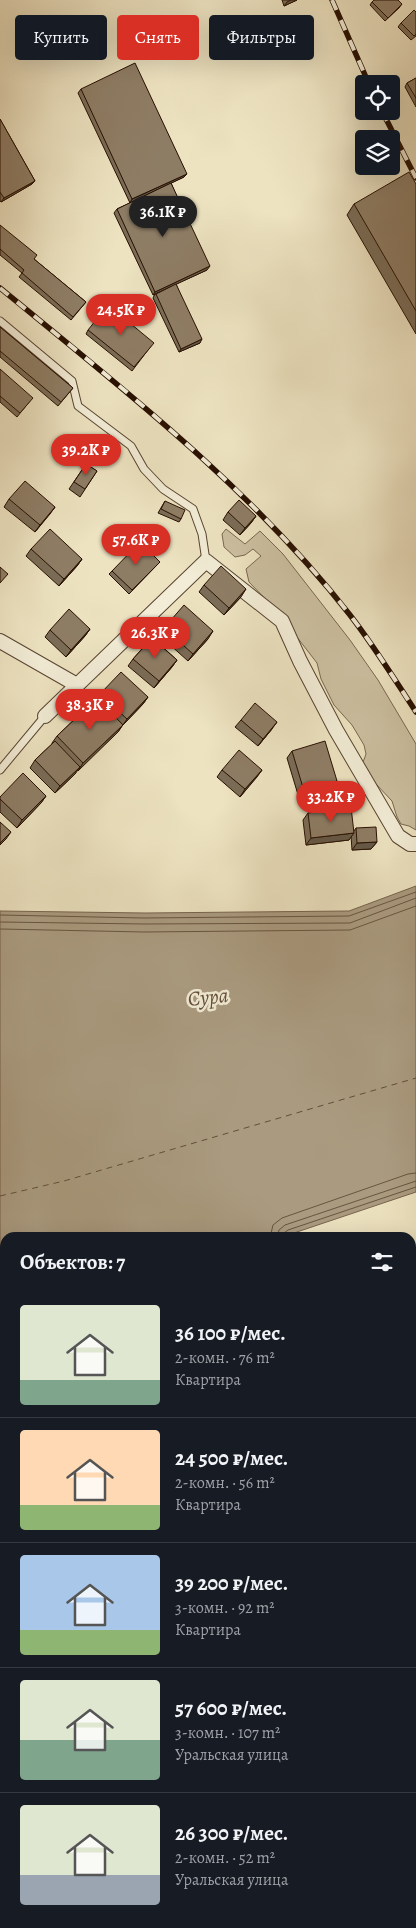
<!DOCTYPE html>
<html lang="ru">
<head>
<meta charset="utf-8">
<style>
  :root { --surface:#171b24; --page:#242831; --text:#f1f3f6; --muted:#9ea1a6; --line:#363941; --accent:#d93025 }
  body { margin:0; font-family:Alegreya,serif; background:var(--page); color:var(--text); height:100vh; display:flex; flex-direction:column; font-size:19px; white-space:nowrap }
  * { box-sizing:border-box; margin:0 }
  p { font-size:16px; color:var(--muted) }
  .icon { flex:none; width:28px; height:28px; fill:none; stroke:currentColor; stroke-width:2; stroke-linecap:round; stroke-linejoin:round }
  .map { position:relative; flex:1; overflow:hidden }
  .drawer { position:absolute; left:0px; top:1232px; width:416px; height:696px; display:flex; flex-direction:column; background:var(--surface); border-radius:15px 15px 0 0; box-shadow:0 5px 20px #0002 }
  .drawer>* { flex:none }
  .hud { position:absolute; left:15px; top:15px; width:386px; height:45px; display:flex; gap:10px }
  .buttons { position:absolute; left:355px; top:75px; display:grid; gap:10px }
  .buttons a { display:grid; place-items:center; width:45px; height:45px; border-radius:5px; background:var(--surface); box-shadow:0 5px 20px #0002; font-size:25px }
  .price { position:absolute; translate:-50% -42px; padding:0 11px; border-radius:18px; background:var(--accent); color:#fff; font-size:16px; line-height:32px; filter:drop-shadow(0 1px 2px #0008) }
  .price::after { content:''; position:absolute; left:50%; top:30px; width:15px; height:11px; margin-left:-8px; background:inherit; clip-path:polygon(0 0,100% 0,50% 100%) }
  .price.on { background:#222; color:#fff }
  ul { padding:0; list-style:none }
  li { display:flex; align-items:center; gap:15px; height:125px; padding:0 20px }
  li+li { border-top:1px solid var(--line) }
  li span { display:grid; place-items:center; flex:none; width:140px; height:100px; border-radius:5px; color:#555 }
  li>.icon { margin-inline-start:auto }
  span .icon { width:60px; height:60px; fill:#fffc; stroke-width:1 }
  li b { font-size:21px }
  h2 { display:flex; justify-content:space-between; align-items:center; height:60px; padding:0 20px; font-size:21px }
  .pill { padding:0 18px; border-radius:5px; background:var(--surface); box-shadow:0 5px 20px #0002; font-size:18px; line-height:45px }
  .pill.on { background:var(--accent); color:#fff }
  .map>svg:first-child { display:block }
  .green { fill:#cbbfa0; stroke:#796750 }
  .water { fill:#aa9b80; stroke:#76634d }
  .lines { fill:none; stroke-linecap:round; stroke-linejoin:round }
  .shore { stroke:#685540; stroke-width:1 }
  .ferry { stroke:#624e3a; stroke-width:1; stroke-dasharray:6 5; stroke-linecap:butt }
  .service-casing { stroke:#584431; stroke-width:9 }
  .minor-casing { stroke:#584431; stroke-width:16 }
  .path { stroke:#270f01; stroke-width:3; stroke-dasharray:4 2.5; stroke-linecap:butt }
  .service { stroke:#f3edd7; stroke-width:7 }
  .minor { stroke:#f3edd7; stroke-width:14 }
  .rail-casing { stroke:#270f01; stroke-width:5.5 }
  .rail { stroke:#f3edd7; stroke-width:4; stroke-dasharray:11; stroke-linecap:butt }
  .wall { fill:#7a6c57; stroke:#270f01 }
  .shaded-wall { fill:#635847; stroke:#270f01 }
  .building { fill:#8e7d65; stroke:#270f01 }
  .labels { text-anchor:middle; stroke-width:5; stroke-linejoin:round; paint-order:stroke }
  .water-label { font-size:21px; font-style:italic; fill:#624e3a; stroke:#f3edd7 }
</style>
</head>
<body>
<div class="map">
<svg width="416" height="1928" viewBox="0 0 416 1928">
  <rect width="100%" height="100%" fill="#ede3c1"/>
  <filter id="stains"><feTurbulence type="fractalNoise" baseFrequency=".004" numOctaves="4"/><feColorMatrix values="0 0 0 0 .2 0 0 0 0 .09 0 0 0 0 .02 0 0 0 .5 -.17"/></filter>
  <radialGradient id="worn" r=".72"><stop offset=".6" stop-color="#630" stop-opacity="0"/><stop offset="1" stop-color="#630" stop-opacity=".3"/></radialGradient>
  <path class="green" d="M226,529L245,544L260,531L283,554L350,640L378,680L416,744V830L409,826L401,824L397,817L392,801L376,784L362,765L366,754L364,745L352,725L334,705L321,679L317,663L276,610L249,582L246,569L261,556L253,549L245,555L235,557L224,547L222,534Z"/>
  <path class="water" d="M416,886V1192L282,1237L5,1238V1324L0,1326V911L145,913L349,911Z"/>
  <g class="lines">
    <path class="shore" d="M0,915L144,918L349,916L416,892
      M0,922L144,924L350,923L416,898
      M0,929L144,932L350,930L416,906
      M270,1238L273,1225L282,1218L408,1174L416,1173
      M277,1238L279,1230L285,1225L416,1181
      M283,1238L284,1233L288,1230L416,1187"/>
    <path class="ferry" d="M0,1196L64,1181L416,1078"/>
    <defs>
      <path id="service" d="M0,321L72,381L78,406L131,446L144,469L163,489L193,509L202,534L206,561
        M0,770L45,716
        M411,1273L416,1272
        M411,1370L416,1365
        M411,1456L416,1451
        M411,1494L416,1499
        M0,1540L5,1535
        M411,1790L416,1795
        M0,1892L5,1887"/>
      <path id="minor" d="M0,641L77,685
        M45,716L206,561L282,621L300,661L336,730L398,836L410,844H416"/>
    </defs>
    <use href="#service" class="service-casing"/>
    <use href="#minor" class="minor-casing"/>
    <path class="path" d="M0,1386L5,1385"/>
    <use href="#service" class="service"/>
    <use href="#minor" class="minor"/>
    <defs>
      <path id="rail" d="M332,0L369,84
        M382,111L416,178
        M0,288C123,389 251,488 350,615C374,646 395,680 416,712"/>
    </defs>
    <use href="#rail" class="rail-casing"/>
    <use href="#rail" class="rail"/>
  </g>
  <path class="wall" d="M282,0H297L284,6Z
    M372,2L402,4L399,8L385,21L370,5Z
    M416,12V36L411,40L398,27L401,23Z
    M416,78V107L405,87L407,83Z
    M81,89L187,174L184,177L171,183L207,270L176,284L200,343L179,352L153,298L155,294L153,295L114,213L117,209L130,203L78,93Z
    M0,119L35,181L32,184L1,202L0,201Z
    M416,184V334L347,215L354,204Z
    M0,225L34,259L86,302L71,320L19,277L22,273L0,255Z
    M0,327L73,388L58,406L0,357Z
    M88,330L151,346L132,371L86,334Z
    M0,369L30,401L17,417L0,402Z
    M86,464L97,471L80,497L69,489Z
    M9,499L55,507L35,532L4,507Z
    M165,501L181,519L179,522L158,513Z
    M228,512L256,516L251,523L240,535L223,520Z
    M31,549L82,559L77,566L59,586L26,556Z
    M157,565L129,594L109,574L112,571Z
    M204,585L241,597L224,615L199,592Z
    M164,628L208,639L188,661L159,635Z
    M90,629L85,636L66,657L45,637L50,630Z
    M140,631L157,642L177,660L172,667L154,688L128,666L133,659L147,643L137,635Z
    M100,694L148,697L143,704L122,726L118,732L77,770L75,774L55,793L30,768L35,760L52,744V743L57,736L97,698Z
    M241,720L272,729L258,746L235,727Z
    M292,751L332,789L299,798L287,758Z
    M222,770H262L240,797L217,777Z
    M46,796L41,803L17,828L0,812V797Z
    M308,813L354,831L356,828L377,842L371,849L352,850L351,836L349,840L306,845L303,820Z
    M415,1303H416V1327L413,1328L411,1317V1309Z
    M411,1498L416,1502V1746L411,1742Z
    M13,1924H411L416,1928H17Z"/>
  <path class="shaded-wall" d="M291,0H297L284,6L287,2Z
    M187,174L184,177L130,203L132,199Z
    M35,181L32,184L1,202L4,198Z
    M210,266L207,270L153,295L155,292Z
    M202,339L200,343L179,352L181,349Z
    M55,507L50,514L35,532L40,525Z
    M256,516L251,523L240,535L245,528Z
    M82,559L77,566L59,586L64,579Z
    M246,589L241,597L224,615L229,608Z
    M90,629L85,636L66,657L71,650Z
    M213,631L208,639L188,661L193,654Z
    M177,660L172,667L154,688L159,681Z
    M148,697L143,704L122,726L118,732L78,771L83,763L123,725L127,719Z
    M277,722L272,729L258,746L263,739Z
    M80,767L75,774L55,793L60,786Z
    M262,770L257,777L240,797L245,789Z
    M337,781L332,789L299,798L304,791Z
    M46,796L41,803L17,828L22,820Z
    M11,832L6,839L0,845V843Z
    M354,833L349,840L306,845L311,838Z
    M377,842L371,849L352,850L357,843Z
    M416,1432V1435L411,1440V1437Z"/>
  <path class="building" d="M374,0H398L402,4L388,18L372,2Z
    M414,10L416,12V34L414,36L401,23Z
    M135,63L187,174L132,199L81,89Z
    M416,78V98L407,83Z
    M0,119L35,181L4,198L0,192Z
    M409,172L416,184V311L354,204Z
    M171,183L210,266L155,292L117,209Z
    M0,225L37,255L34,259L86,302L73,317L22,273L24,270L0,249Z
    M176,284L202,339L181,349L156,294Z
    M108,305L154,343L134,367L88,330Z
    M0,327L73,388L61,402L0,351Z
    M0,369L33,398L20,413L0,396Z
    M86,464L97,471L85,489L74,482Z
    M25,481L55,507L40,525L9,499Z
    M239,500L256,516L245,528L228,512Z
    M165,501L185,510L181,519L161,509Z
    M50,529L82,559L64,579L31,549Z
    M140,542L160,562L132,590L112,571Z
    M221,566L246,589L229,608L204,585Z
    M0,567L8,574L0,583Z
    M184,605L213,631L193,654L164,628Z
    M69,609L90,629L71,650L50,630Z
    M146,624L161,638L157,642L152,638L150,640L140,631Z
    M152,638L177,660L159,681L133,659Z
    M121,672L148,697L127,719L100,694Z
    M97,698L123,725L83,763L57,736Z
    M255,703L277,722L263,739L241,720Z
    M55,741L80,767L60,786L35,760Z
    M325,741L337,781L304,791L292,751Z
    M239,750L262,770L245,789L222,770Z
    M23,773L46,796L22,820L0,799V797Z
    M351,807L354,833L311,838L308,813Z
    M0,822L11,832L0,843Z
    M376,827L377,842L357,843L356,828Z
    M416,1382V1432L411,1437V1387Z
    M411,1498L416,1502V1729L411,1724Z
    M5,1591V1855L0,1860L4,1854L0,1850V1596Z
    M411,1798L416,1802V1928H36L31,1924H411Z
    M0,1850L4,1854L0,1858Z"/>
  <g class="labels">
    <g class="water-label">
      <text transform="translate(208 997) rotate(-6)" y="7">Сура</text>
    </g>
  </g>
  <rect width="100%" height="100%" filter="url(#stains)"/>
  <rect width="100%" height="100%" fill="url(#worn)"/>
</svg>
<div class="buttons">
<a><svg class="icon" aria-label="locate" viewBox="0 0 24 24"><circle cx="12" cy="12" r="6"/><path d="M12 2v4M12 18v4M2 12h4M18 12h4"/></svg></a>
<a><svg class="icon" aria-label="layers" viewBox="0 0 24 24"><path d="M12 4l9 5-9 5-9-5zM3 14l9 5 9-5"/></svg></a>
</div>
<b class="price on" style="left:163px;top:238px">36.1K ₽</b>
<b class="price" style="left:121px;top:336px">24.5K ₽</b>
<b class="price" style="left:86px;top:476px">39.2K ₽</b>
<b class="price" style="left:136px;top:566px">57.6K ₽</b>
<b class="price" style="left:155px;top:659px">26.3K ₽</b>
<b class="price" style="left:90px;top:731px">38.3K ₽</b>
<b class="price" style="left:331px;top:823px">33.2K ₽</b>
<div class="hud">
<a class="pill">Купить</a>
<a class="pill on">Снять</a>
<a class="pill">Фильтры</a>
</div>
<section class="drawer">
<h2>Объектов: 7<svg class="icon" aria-label="filters" viewBox="0 0 24 24"><path d="M4 7h16M4 17h16"/><circle cx="9" cy="7" r="2"/><circle cx="15" cy="17" r="2"/></svg></h2>
<ul>
<li><span style="background:linear-gradient(#dfe7d0 75%,#7fa58c 0)"><svg class="icon" aria-label="home" viewBox="0 0 24 24"><path d="M3 11l9-7 9 7M6 9v11h12V9"/></svg></span><div><b>36 100 ₽/мес.</b><p>2-комн. · 76 m²</p><p>Квартира</p></div></li>
<li><span style="background:linear-gradient(#ffd9b3 75%,#8fb573 0)"><svg class="icon" aria-label="home" viewBox="0 0 24 24"><path d="M3 11l9-7 9 7M6 9v11h12V9"/></svg></span><div><b>24 500 ₽/мес.</b><p>2-комн. · 56 m²</p><p>Квартира</p></div></li>
<li><span style="background:linear-gradient(#a9c7e8 75%,#8fb573 0)"><svg class="icon" aria-label="home" viewBox="0 0 24 24"><path d="M3 11l9-7 9 7M6 9v11h12V9"/></svg></span><div><b>39 200 ₽/мес.</b><p>3-комн. · 92 m²</p><p>Квартира</p></div></li>
<li><span style="background:linear-gradient(#dfe7d0 60%,#7fa58c 0)"><svg class="icon" aria-label="home" viewBox="0 0 24 24"><path d="M3 11l9-7 9 7M6 9v11h12V9"/></svg></span><div><b>57 600 ₽/мес.</b><p>3-комн. · 107 m²</p><p>Уральская улица</p></div></li>
<li><span style="background:linear-gradient(#dfe7d0 70%,#9aa5b1 0)"><svg class="icon" aria-label="home" viewBox="0 0 24 24"><path d="M3 11l9-7 9 7M6 9v11h12V9"/></svg></span><div><b>26 300 ₽/мес.</b><p>2-комн. · 52 m²</p><p>Уральская улица</p></div></li>
</ul>
</section>
</div>
</body>
</html>
